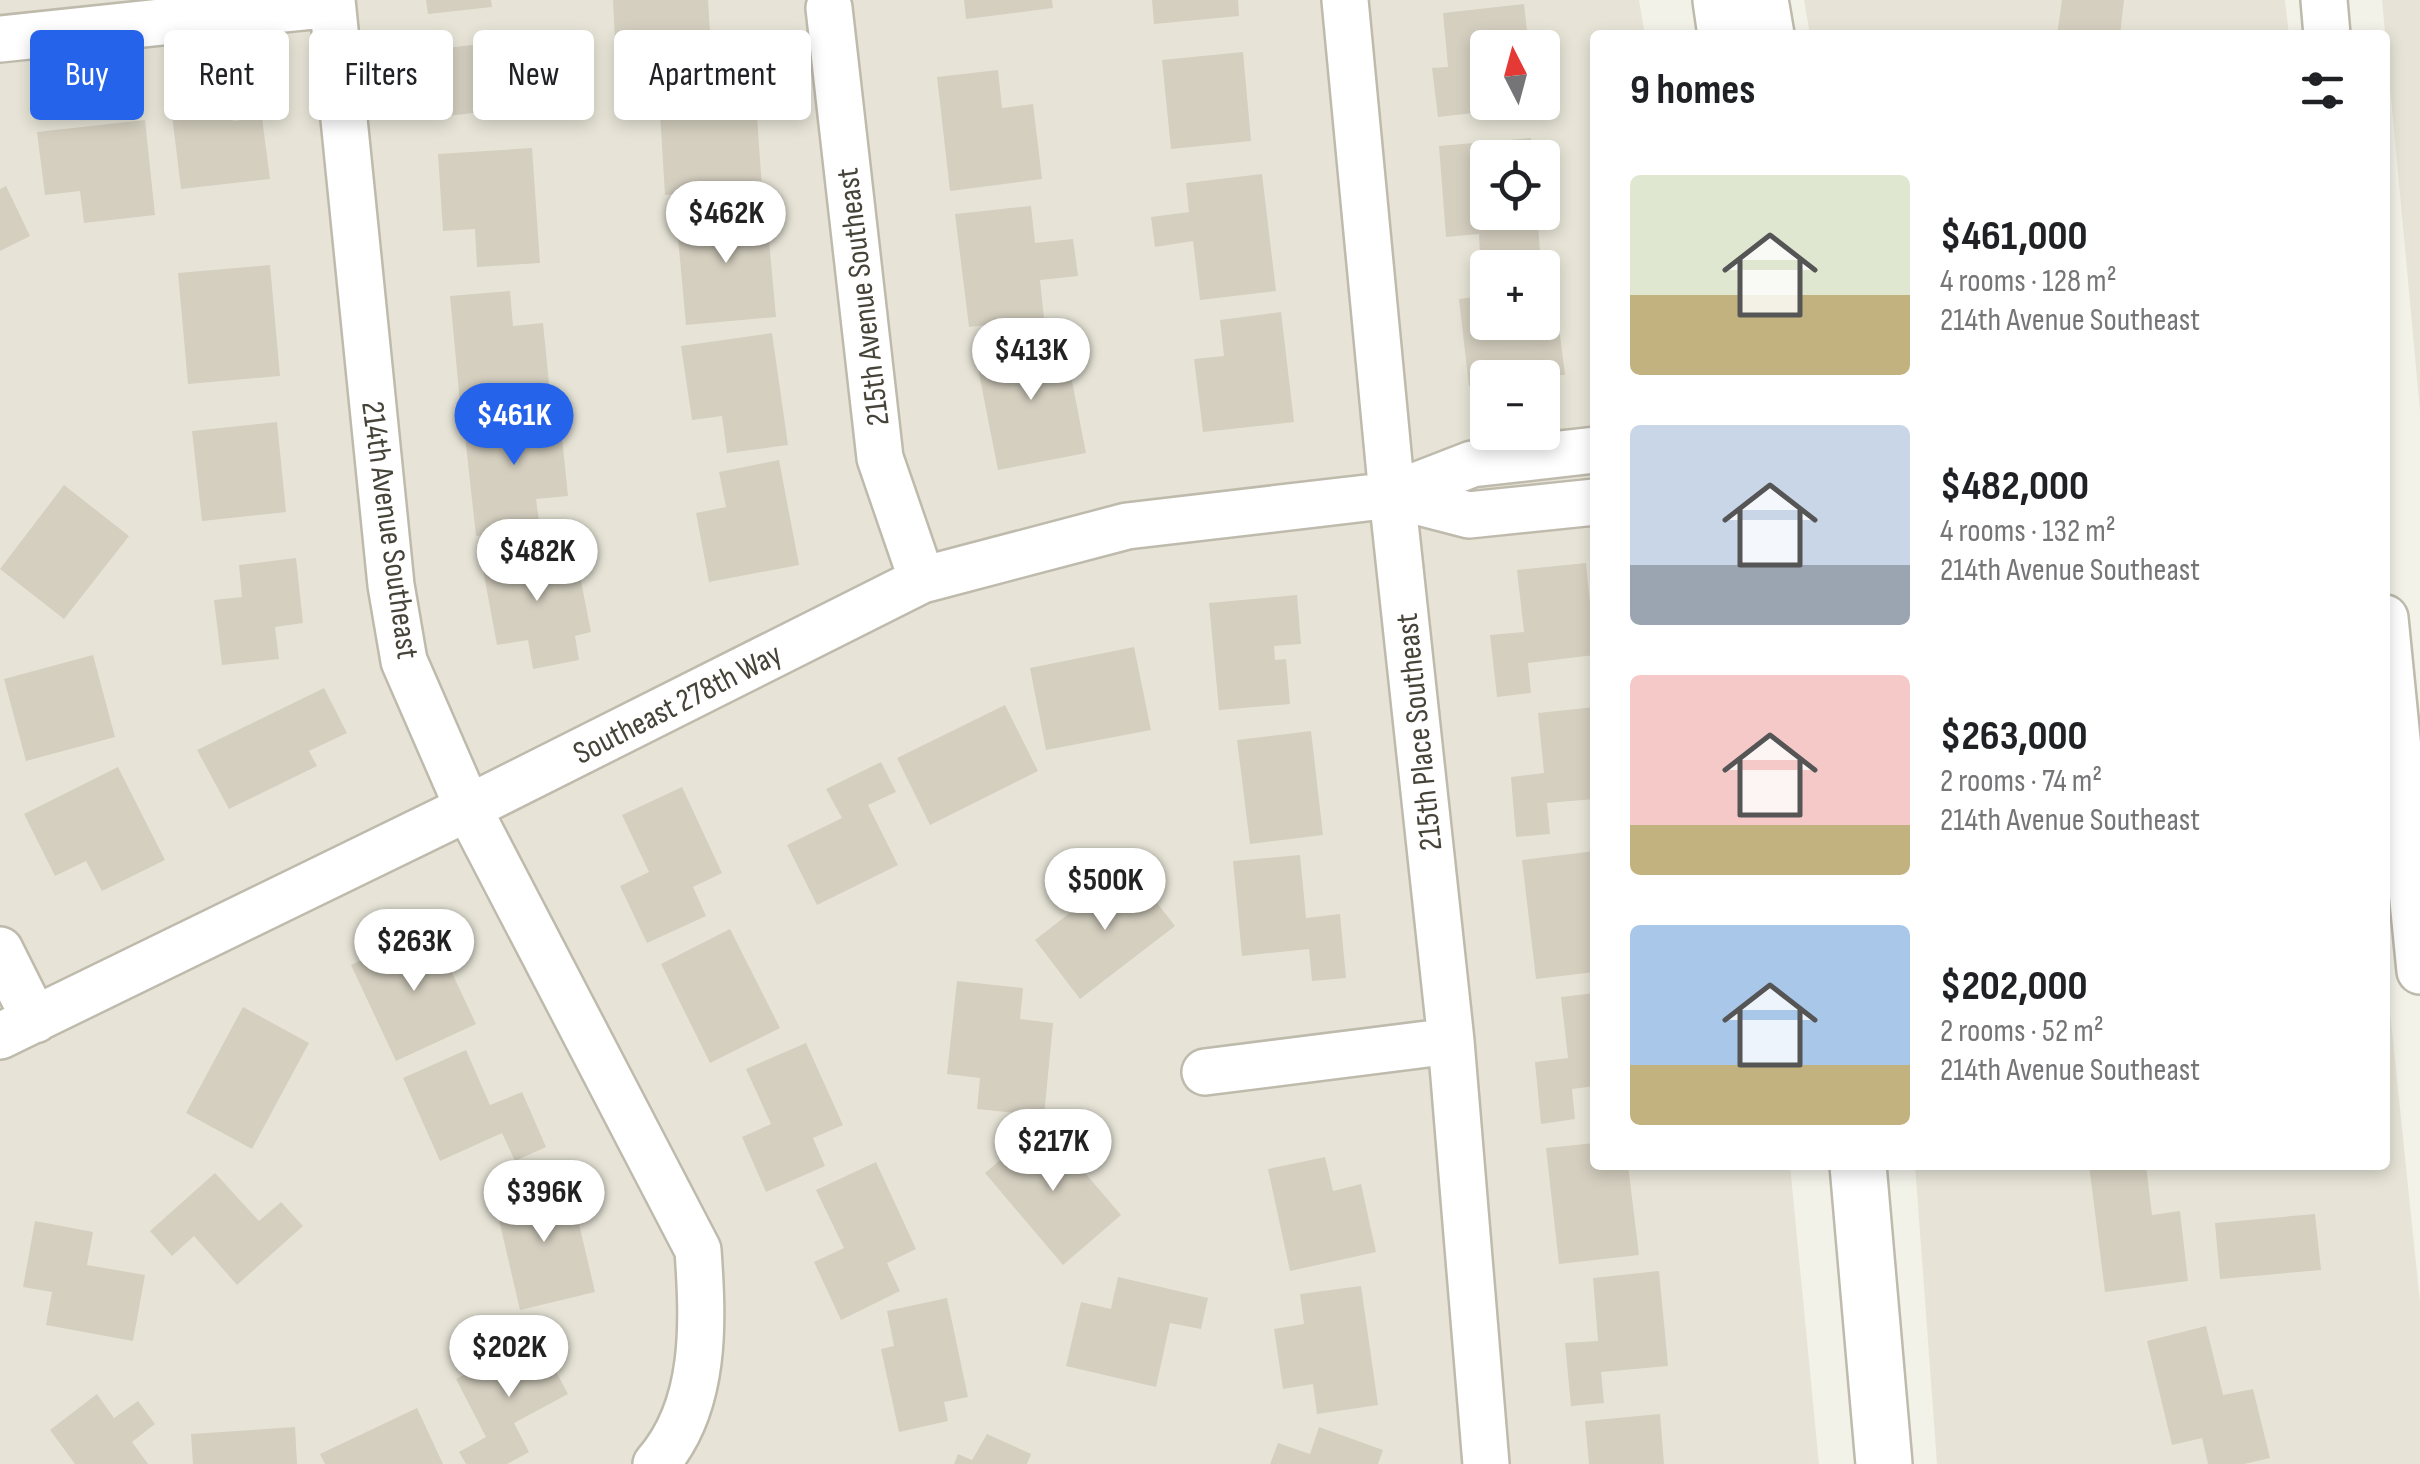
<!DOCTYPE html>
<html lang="en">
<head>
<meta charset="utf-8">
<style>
  :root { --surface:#fff; --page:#f6f6f6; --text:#202124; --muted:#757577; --accent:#2563eb }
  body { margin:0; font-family:"Sofia Sans Condensed",sans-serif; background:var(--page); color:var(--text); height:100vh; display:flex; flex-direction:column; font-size:38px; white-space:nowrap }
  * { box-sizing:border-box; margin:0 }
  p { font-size:32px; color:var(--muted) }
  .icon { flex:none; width:55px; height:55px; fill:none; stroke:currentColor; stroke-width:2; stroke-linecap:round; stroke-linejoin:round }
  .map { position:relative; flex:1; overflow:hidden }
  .panel { position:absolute; left:1590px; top:30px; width:800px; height:1140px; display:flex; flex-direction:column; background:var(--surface); border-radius:10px; box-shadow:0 5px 15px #0003 }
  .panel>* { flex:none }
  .banner { position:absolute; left:30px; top:30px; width:950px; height:90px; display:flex; gap:20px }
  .needle { width:65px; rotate:354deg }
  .controls { position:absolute; left:1470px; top:30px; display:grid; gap:20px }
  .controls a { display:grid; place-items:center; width:90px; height:90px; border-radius:10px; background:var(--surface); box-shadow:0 5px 15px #0003; font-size:50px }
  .price { position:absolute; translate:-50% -85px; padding:0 22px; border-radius:35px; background:#fff; color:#222; font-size:32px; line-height:65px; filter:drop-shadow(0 2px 5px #0008) }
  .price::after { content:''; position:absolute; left:50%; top:60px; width:30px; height:22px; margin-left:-15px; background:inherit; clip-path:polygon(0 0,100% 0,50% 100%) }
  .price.current { background:var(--accent); color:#fff }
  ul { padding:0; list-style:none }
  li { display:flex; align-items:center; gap:30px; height:250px; padding:0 40px }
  li span { display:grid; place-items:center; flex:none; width:280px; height:200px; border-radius:10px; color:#555 }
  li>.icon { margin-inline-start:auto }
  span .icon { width:120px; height:120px; fill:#fffc; stroke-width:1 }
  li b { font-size:42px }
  h2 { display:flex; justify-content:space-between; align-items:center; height:120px; padding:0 40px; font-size:42px }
  .tag { padding:0 35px; border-radius:10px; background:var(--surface); box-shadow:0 5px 15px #0003; font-size:35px; line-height:90px }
  .tag.current { background:var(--accent); color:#fff }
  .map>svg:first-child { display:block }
  .residential { fill:#e7e4d7; fill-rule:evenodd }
  .building { fill:#d4cfbf }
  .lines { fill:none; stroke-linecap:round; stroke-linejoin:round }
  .minor-casing { stroke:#bebaac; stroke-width:50 }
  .tertiary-casing { stroke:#bebaac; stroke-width:60 }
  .minor { stroke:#fff; stroke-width:45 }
  .tertiary { stroke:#fff; stroke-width:55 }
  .labels { text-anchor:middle; stroke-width:8; stroke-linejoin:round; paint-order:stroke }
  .street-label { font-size:32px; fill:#464338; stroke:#fff }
</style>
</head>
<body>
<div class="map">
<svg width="2420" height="1464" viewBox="0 0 2420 1464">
  <rect width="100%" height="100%" fill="#f3f2e9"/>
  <path class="residential" d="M0,0H1639L1645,35H1595V1165H1790L1819,1464H0ZM1488,48H1542V102H1488ZM1488,158H1542V212H1488ZM1488,268H1542V322H1488ZM1488,378H1542V432H1488Z
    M1804,0H2285L2289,35H1810Z
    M2382,0H2420V411Z
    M2385,963L2420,1302V1464H1937L1915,1165H2385Z"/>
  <path class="building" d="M426,0H491L492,7L428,14Z
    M613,0H708L712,64L649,69L647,39L615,42Z
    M964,0H1052L1053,8L966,19Z
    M1152,0H1238L1239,16L1154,24Z
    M2062,0H2124L2120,35H2057Z
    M1524,4L1529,48H1488V102H1535V106L1438,117L1432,68L1448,67L1443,13Z
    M570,34L578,101L438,117L429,50Z
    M1243,52L1251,141L1171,149L1162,60Z
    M998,70L1002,108L1033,104L1042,179L950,191L937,77Z
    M754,74L762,188L665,195L658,80Z
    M229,91L233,121L262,118L270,179L181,189L170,98Z
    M145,120L155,215L84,223L80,191L45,195L37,132Z
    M1531,138L1533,158H1488V212H1537L1540,252L1480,256L1479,234L1446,237L1439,146Z
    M532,148L540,263L477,267L475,229L443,231L438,154Z
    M1262,174L1276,291L1200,300L1193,241L1155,247L1151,217L1189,212L1186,183Z
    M6,186L30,236L0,251V189Z
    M1031,206L1035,243L1073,239L1078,276L1040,280L1044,318L969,327L955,214Z
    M766,208L776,317L686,325L676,216Z
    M270,265L280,376L188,384L178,273Z
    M1554,287L1565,375L1488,378V384L1469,386L1459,299L1488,295V322H1542V289Z
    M510,291L513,326L543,323L550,394L460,403L450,296Z
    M1281,312L1294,422L1203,432L1194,359L1224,356L1220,320Z
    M772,333L788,445L727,453L722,416L692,420L681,346Z
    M1063,335L1086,453L998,470L975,353Z
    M559,408L568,496L536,499L540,529L476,536L463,418Z
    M277,422L286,512L202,521L192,431Z
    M779,460L799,565L709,582L696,513L726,507L719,472Z
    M64,485L129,536L64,619L0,569Z
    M542,547L545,562L576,556L591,632L575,636L579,660L533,669L528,640L497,645L481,559Z
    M296,558L303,623L275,627L279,659L222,665L214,600L242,597L239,565Z
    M1586,563L1595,655L1528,663L1531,693L1497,697L1490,635L1524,632L1517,570Z
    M1297,595L1301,644L1274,646L1275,660L1286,659L1290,704L1219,710L1209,603Z
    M1134,647L1151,730L1046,750L1030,668Z
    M93,655L115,737L26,761L4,679Z
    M324,688L347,733L309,751L317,766L229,809L197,750Z
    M1005,705L1038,771L930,825L897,758Z
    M1595,707V799L1547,803L1550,834L1516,837L1511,777L1544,773L1538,713Z
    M1311,731L1323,835L1250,844L1237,740Z
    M881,762L896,792L868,805L898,865L817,905L787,845L842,818L826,789Z
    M118,767L165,860L102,891L86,861L55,876L24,814Z
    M682,787L722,873L693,887L706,916L647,943L620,886L649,872L622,815Z
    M1595,851V972L1536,979L1522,860Z
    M1300,855L1306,918L1340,914L1346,978L1312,981L1309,949L1242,956L1233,861Z
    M1129,867L1175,926L1080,999L1035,940Z
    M431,928L476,1024L396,1061L351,965Z
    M730,929L780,1028L710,1063L661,964Z
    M957,981L1023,988L1020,1019L1053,1023L1044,1116L977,1109L980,1078L947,1074Z
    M1595,993V1086L1572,1089L1575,1119L1541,1124L1535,1062L1568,1058L1561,997Z
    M243,1007L309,1043L252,1149L186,1113Z
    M806,1043L843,1125L813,1138L825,1166L766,1192L742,1137L771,1124L746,1069Z
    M466,1050L490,1105L522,1092L546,1147L515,1161L502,1133L440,1161L403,1078Z
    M1043,1124L1121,1215L1063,1265L985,1173Z
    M1595,1143V1165H1628L1639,1255L1559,1264L1546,1148Z
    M1325,1157L1333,1191L1361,1184L1376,1252L1290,1271L1268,1169Z
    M876,1162L916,1249L887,1263L900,1291L841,1320L814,1262L844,1248L816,1190Z
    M2089,1165H2146L2152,1215L2180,1211L2188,1281L2105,1292Z
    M215,1173L259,1221L281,1202L303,1226L237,1285L194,1236L172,1256L150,1231Z
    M569,1181L595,1292L520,1310L494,1198Z
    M2315,1214L2321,1270L2220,1279L2215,1223Z
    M35,1221L93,1232L87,1265L145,1275L133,1341L46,1325L52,1292L23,1287Z
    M1659,1271L1668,1366L1601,1372L1604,1403L1571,1406L1565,1343L1598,1341L1593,1278Z
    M1118,1277L1208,1298L1201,1329L1170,1323L1156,1387L1066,1366L1081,1302L1111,1309Z
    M1361,1286L1378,1405L1317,1414L1313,1384L1283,1389L1274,1329L1304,1324L1300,1294Z
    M947,1298L968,1397L944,1402L948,1421L899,1432L881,1349L894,1346L887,1311Z
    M2206,1326L2223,1395L2253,1389L2270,1458L2244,1464H2208L2202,1438L2172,1445L2147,1341Z
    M537,1336L568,1394L514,1423L529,1452L507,1464H466L459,1452L486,1437L456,1379Z
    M97,1394L114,1418L138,1401L155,1424L132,1442L148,1464H75L50,1430Z
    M417,1408L443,1464H325L320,1454Z
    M1660,1414L1664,1464H1589L1585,1421Z
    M295,1427L297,1464H193L191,1434Z
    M1319,1427L1383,1450L1378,1464H1270L1278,1443L1310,1454Z
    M987,1434L1031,1454L1027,1464H954L958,1454L972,1460Z"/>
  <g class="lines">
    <defs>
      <path id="minor" d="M332,0L391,585L404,661L468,808L698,1250C703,1322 707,1406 656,1464
        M1345,0L1392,495L1451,1041L1486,1464
        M2324,0L2327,35
        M829,8L880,458L922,580
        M0,39L332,4
        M1392,495L1469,515L1595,502
        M2385,618L2420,971
        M0,950L35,1020
        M0,1036L468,808L922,580L1127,526L1392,495L1472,464L1595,450
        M1205,1072L1451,1041"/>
      <path id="tertiary" d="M1721,0L1726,35
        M1760,0L1766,35
        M1858,1165L1884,1464"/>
    </defs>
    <use href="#minor" class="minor-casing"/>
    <use href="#tertiary" class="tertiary-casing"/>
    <use href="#minor" class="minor"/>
    <use href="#tertiary" class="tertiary"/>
  </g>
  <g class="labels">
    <g class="street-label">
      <text transform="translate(862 297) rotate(-97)" y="11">215th Avenue Southeast</text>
      <text transform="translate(391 530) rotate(82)" y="11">214th Avenue Southeast</text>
      <text transform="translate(677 703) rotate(-27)" y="11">Southeast 278th Way</text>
      <text transform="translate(1418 732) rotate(-96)" y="11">215th Place Southeast</text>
    </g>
  </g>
</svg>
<div class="controls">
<a><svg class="needle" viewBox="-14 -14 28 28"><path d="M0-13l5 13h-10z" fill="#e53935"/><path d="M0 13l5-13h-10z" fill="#757577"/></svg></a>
<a><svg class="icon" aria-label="locate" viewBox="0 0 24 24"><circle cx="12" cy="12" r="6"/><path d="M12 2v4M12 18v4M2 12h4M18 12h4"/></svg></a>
<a>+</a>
<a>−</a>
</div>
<b class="price" style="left:726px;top:266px">$462K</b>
<b class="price" style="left:1031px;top:403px">$413K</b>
<b class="price current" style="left:514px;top:468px">$461K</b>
<b class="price" style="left:537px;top:604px">$482K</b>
<b class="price" style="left:1105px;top:933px">$500K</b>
<b class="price" style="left:414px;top:994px">$263K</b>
<b class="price" style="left:1053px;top:1194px">$217K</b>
<b class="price" style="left:544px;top:1245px">$396K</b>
<b class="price" style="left:509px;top:1400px">$202K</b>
<div class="banner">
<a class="tag current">Buy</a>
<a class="tag">Rent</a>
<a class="tag">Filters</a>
<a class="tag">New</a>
<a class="tag">Apartment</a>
</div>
<section class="panel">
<h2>9 homes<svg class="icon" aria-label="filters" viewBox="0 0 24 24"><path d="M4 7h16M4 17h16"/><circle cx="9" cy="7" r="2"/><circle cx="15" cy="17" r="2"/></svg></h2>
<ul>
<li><span style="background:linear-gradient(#dfe7d0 60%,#c2b280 0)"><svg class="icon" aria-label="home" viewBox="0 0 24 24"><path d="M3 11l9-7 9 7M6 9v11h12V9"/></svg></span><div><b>$461,000</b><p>4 rooms · 128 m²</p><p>214th Avenue Southeast</p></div></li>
<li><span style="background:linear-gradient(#c9d6e8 70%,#9aa5b1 0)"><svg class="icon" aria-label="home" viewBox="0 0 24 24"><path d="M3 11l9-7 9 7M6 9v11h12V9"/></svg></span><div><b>$482,000</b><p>4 rooms · 132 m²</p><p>214th Avenue Southeast</p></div></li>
<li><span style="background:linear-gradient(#f6c9c9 75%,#c2b280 0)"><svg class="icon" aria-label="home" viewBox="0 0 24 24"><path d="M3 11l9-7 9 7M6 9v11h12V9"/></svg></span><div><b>$263,000</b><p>2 rooms · 74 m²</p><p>214th Avenue Southeast</p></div></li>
<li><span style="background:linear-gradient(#a9c7e8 70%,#c2b280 0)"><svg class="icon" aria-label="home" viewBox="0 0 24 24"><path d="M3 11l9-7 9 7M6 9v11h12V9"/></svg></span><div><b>$202,000</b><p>2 rooms · 52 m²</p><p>214th Avenue Southeast</p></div></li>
</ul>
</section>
</div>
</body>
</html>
